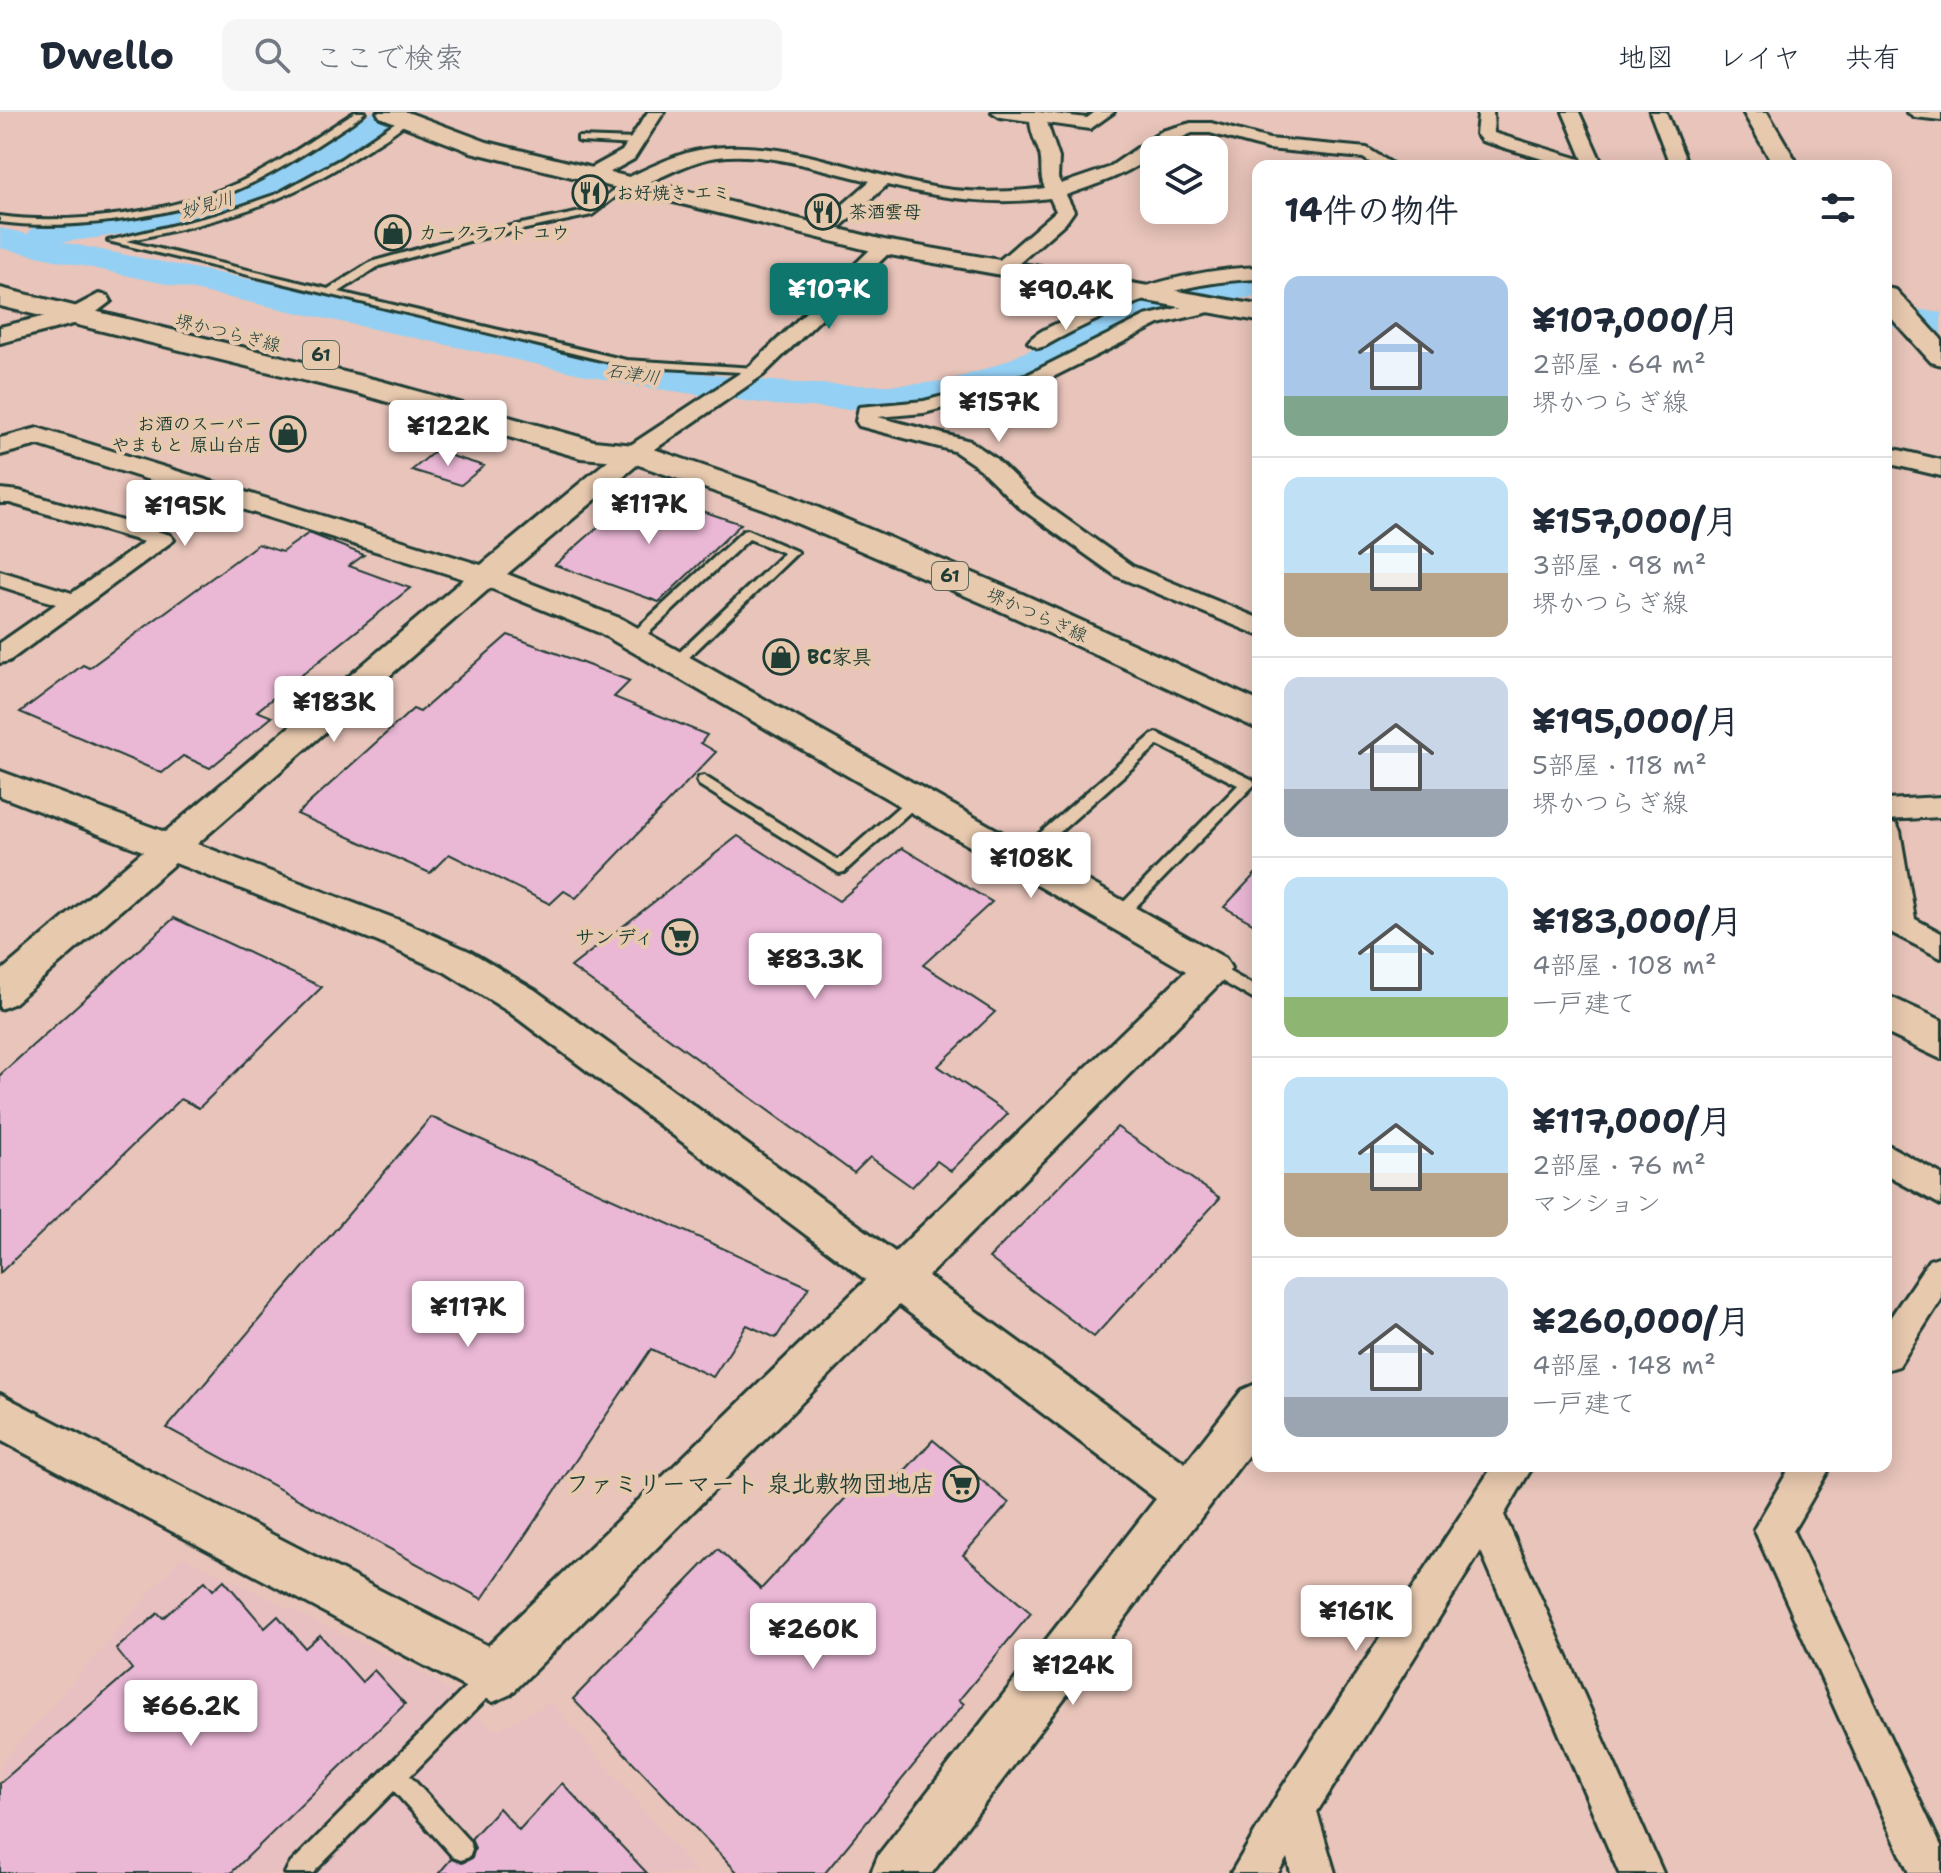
<!DOCTYPE html>
<html lang="ja">
<head>
<meta charset="utf-8">
<style>
  :root { --surface:#fff; --page:#f6f6f7; --text:#1f2937; --muted:#747a83; --line:#e0e1e3; --accent:#0f766e }
  body { margin:0; font-family:"Shantell Sans","Klee One",sans-serif; background:var(--page); color:var(--text); height:100vh; display:flex; flex-direction:column; font-size:30px; white-space:nowrap }
  * { box-sizing:border-box; margin:0 }
  p { font-size:26px; color:var(--muted) }
  .icon { flex:none; width:44px; height:44px; fill:none; stroke:currentColor; stroke-width:2; stroke-linecap:round; stroke-linejoin:round }
  .map { position:relative; flex:1; overflow:hidden }
  .side { position:absolute; left:1252px; top:48px; width:640px; height:1312px; display:flex; flex-direction:column; background:var(--surface); border-radius:16px; box-shadow:0 4px 20px #0003 }
  .side>* { flex:none }
  .fabs { position:absolute; left:1140px; top:24px; display:grid; gap:16px }
  .fabs a { display:grid; place-items:center; width:88px; height:88px; border-radius:16px; background:var(--surface); box-shadow:0 4px 20px #0003; font-size:40px }
  .price { position:absolute; translate:-50% -68px; padding:0 18px; border-radius:8px; background:#fff; color:#222; font-size:26px; line-height:52px; filter:drop-shadow(0 2px 4px #0008) }
  .price::after { content:''; position:absolute; left:50%; top:48px; width:24px; height:18px; margin-left:-12px; background:inherit; clip-path:polygon(0 0,100% 0,50% 100%) }
  .price.selected { background:var(--accent); color:#fff }
  ul { padding:0; list-style:none }
  li { display:flex; align-items:center; gap:24px; height:200px; padding:0 32px }
  li+li { border-top:2px solid var(--line) }
  li span { display:grid; place-items:center; flex:none; width:224px; height:160px; border-radius:16px; color:#555 }
  li>.icon { margin-inline-start:auto }
  span .icon { width:96px; height:96px; fill:#fffc; stroke-width:1 }
  li b { font-size:34px }
  h2 { display:flex; justify-content:space-between; align-items:center; height:96px; padding:0 32px; font-size:34px }
  header { display:flex; align-items:center; gap:48px; box-sizing:border-box; height:112px; padding:0 40px; background:var(--surface); border-bottom:2px solid var(--line) }
  header strong { font-size:38px }
  nav { display:flex; gap:44px; margin-inline-start:auto; font-size:28px }
  .search { width:560px; height:72px; background:var(--page); display:flex; align-items:center; gap:20px; box-sizing:border-box; padding:0 28px; border-radius:16px; color:var(--muted); font-size:30px }
  .map>svg:first-child { display:block }
  .built { fill:#e9c0c2 }
  .lines { fill:none; stroke-linecap:round; stroke-linejoin:round }
  .river { fill:#94d0f4; fill-rule:evenodd }
  .building { fill:#eab7d5; stroke:#1f3d34; stroke-width:2 }
  .service-casing { stroke:#1f3d34; stroke-width:6 }
  .minor-casing { stroke:#1f3d34; stroke-width:6 }
  .tertiary-casing { stroke:#1f3d34; stroke-width:6 }
  .secondary-casing { stroke:#1f3d34; stroke-width:6 }
  .primary-casing { stroke:#1f3d34; stroke-width:6 }
  .service { fill:#e7c9ae; fill-rule:evenodd }
  .minor { fill:#e7c9ae; fill-rule:evenodd }
  .tertiary { fill:#e7c9ae; fill-rule:evenodd }
  .secondary { fill:#e7c9ae; fill-rule:evenodd }
  .primary { fill:#e7c9ae; fill-rule:evenodd }
  .labels { text-anchor:middle; stroke-width:8; stroke-linejoin:round; paint-order:stroke }
  .far-poi-label { font-size:18px; font-weight:bold; fill:#1f3d34; stroke:#e7c9ae; text-anchor:start }
  .far-water-label { font-size:18px; font-style:italic; fill:#25443e; stroke:#e7c9ae }
  .far-street-label { font-size:18px; fill:#1f3d34; stroke:#e7c9ae }
  .shield { fill:#e7c9ae; stroke:#5b6759; stroke-width:2 }
  .shield-label { font-size:18px; font-weight:bold; fill:#1f3d34 }
  .poi-label { font-size:20px; font-weight:bold; fill:#1f3d34; stroke:#e7c9ae; text-anchor:start }
  .near-poi-label { font-size:24px; font-weight:bold; fill:#1f3d34; stroke:#e7c9ae; text-anchor:end }
</style>
</head>
<body>
<header>
<strong>Dwello</strong>
<div class="search"><svg class="icon" aria-label="search" viewBox="0 0 24 24"><circle cx="10" cy="10" r="6"/><path d="M15 15l6 6"/></svg>ここで検索</div>
<nav><a>地図</a><a>レイヤ</a><a>共有</a></nav>
</header>
<div class="map">
<svg width="1941" height="1761" viewBox="0 0 1941 1761">
  <rect width="100%" height="100%" fill="#e8c4ba"/>
  <filter id="ink" filterUnits="userSpaceOnUse"><feTurbulence type="fractalNoise" baseFrequency=".0125" numOctaves="2"/><feDisplacementMap in="SourceGraphic" scale="16" xChannelSelector="R" yChannelSelector="G"/><feConvolveMatrix kernelMatrix="1 2 1 2 8 2 1 2 1" color-interpolation-filters="sRGB"/></filter>
  <g filter="url(#ink)">
    <path class="built" d="M182,1444L434,1567L495,1619L551,1590L698,1761H0V1653Z"/>
    <g class="lines">
      <path class="river" d="M372,0H409L404,7C370,29 337,54 300,71C225,106 143,121 62,130C163,151 264,169 365,191C545,232 727,282 914,272C997,268 1063,215 1137,185C1175,169 1218,164 1258,163V185L1206,189L1169,198L1046,259L976,285L915,296L844,297L775,293L636,274L0,136V116L28,122L33,114L45,111C125,102 204,91 277,57C311,42 341,20 372,0Z
        M1886,192L1941,201V223L1886,214Z"/>
    </g>
    <path class="building" d="M435,339L484,354L461,373L412,358Z
      M640,378L741,412L659,490L555,453Z
      M309,421L364,443L349,454L410,476L257,599L272,605L210,656L183,644L162,661L20,600L83,553L89,556L258,432L282,440Z
      M508,523L630,569L614,585L707,623L701,631L716,640L576,786L564,779L550,792L449,742L430,761L297,702L413,597L420,600Z
      M738,724L839,789L902,736L992,790L923,853L995,900L938,954L1008,1002L951,1059L937,1049L912,1075L870,1045L854,1061L571,855Z
      M1258,759V814L1224,795Z
      M174,806L322,875L199,996L181,987L0,1161V963Z
      M431,1005L809,1175L776,1226L747,1213L713,1265L651,1237L482,1487L167,1316Z
      M1117,1015L1220,1086L1094,1225L989,1146Z
      M933,1328L1009,1391L963,1443L1031,1501L959,1588L964,1592L825,1761H738L573,1587L718,1437L761,1477L868,1362L887,1378Z
      M224,1468L265,1516L278,1504L305,1536L320,1523L362,1570L374,1558L405,1592L231,1761H0V1671L132,1557L116,1537L158,1501L163,1506L205,1469L213,1478Z
      M562,1671L647,1761H439L451,1747L462,1751L472,1746L475,1736L471,1727L499,1696L519,1718Z"/>
    <g class="lines">
      <defs>
        <path id="service" d="M355,0H365C354,10 339,19 325,28C295,48 263,68 229,81C165,106 68,119 0,110V104C70,114 176,100 240,70C281,51 317,24 355,0Z
          M403,5L410,7C396,21 377,31 360,42C281,94 217,110 126,129L328,177L371,150L467,123L586,99L625,70L628,71V75L592,103L469,129L379,154L339,180L626,248L756,256L760,257V261L626,254L108,129L216,103L277,82L341,47Z
          M578,25L636,27L641,30L636,33L581,30L578,29Z
          M747,418L798,440L680,554L675,555L668,551L784,441L749,427L639,530H629V524L743,419Z
          M1157,621L1253,668L1255,672L1124,807L1119,809L1111,803L1238,673L1158,633L1025,751H1015L1013,747L1015,743L1152,623Z
          M704,664L838,748L911,684H921L923,688L844,760L839,761L699,673L697,669L699,665Z
          M1212,850L1258,876V890L1206,860L1204,856Z
          M492,1554L500,1557L503,1565L500,1573L410,1664L469,1729L472,1737L469,1745L461,1748L453,1745L394,1679L313,1761H285L289,1753L484,1557Z"/>
        <path id="minor" d="M648,0H664L634,47L596,68H584L581,64L584,60L622,39Z
          M992,0H1038L1087,6L1095,0H1114L1090,17L1047,11L1059,46L1058,66L1061,72L1108,56L1162,19L1191,11H1211L1269,27L1367,36L1391,51L1389,54H1369L1371,51L1363,46L1268,37L1210,21H1192L1154,38V42C1128,63 1097,72 1066,83L1074,99L1067,109L1009,160L1002,162L992,156L995,152L1056,99L1050,86C991,94 943,86 887,73L830,124L823,126L814,120L816,116L870,69C820,58 750,33 700,49C674,57 651,72 625,78L616,73L619,69C644,59 672,43 699,38C786,22 868,68 953,78C983,81 1015,80 1045,76C1039,64 1043,54 1040,42C1036,30 1031,22 1030,9L1000,5Z
          M1476,0H1493L1494,21L1583,48L1563,0H1579L1603,54H1566L1482,29L1476,22L1478,4Z
          M1650,0H1666L1687,51L1685,54H1666L1669,50Z
          M1907,0H1941V8L1915,5Z
          M884,129L891,131L893,135L891,139L763,263L642,346H626L623,341L626,336L749,255L877,131Z
          M1258,155V167C1179,169 1114,196 1045,234L1038,236L1028,230C1036,220 1052,214 1064,208C1126,176 1188,158 1258,155Z
          M1211,188L1221,194L1218,198L1159,212L1043,270L924,301L878,305L970,329L995,346L1035,385L1132,454L1258,506V523L1116,464L1019,395L979,356L954,339L859,314L856,309L859,295L924,289L1029,262L1145,204Z
          M0,377L19,379L170,423L174,428L9,549L0,551V531L56,492L0,474V459L72,481L144,430L10,391H0Z
          M1941,685V705L1886,708V688Z
          M1886,709L1896,712L1900,719L1915,807L1941,821V846L1892,821L1888,813Z
          M1886,1032L1941,1062V1093L1886,1063Z
          M1941,1144V1188L1899,1254L1886,1258V1212L1929,1148Z
          M1493,1354H1533L1504,1403L1663,1761H1619L1481,1439L1317,1700L1335,1761H1291L1287,1746L1278,1761H1231L1279,1680Z
          M1791,1354H1831L1793,1419L1941,1734V1761H1909L1754,1417Z"/>
        <path id="tertiary" d="M377,0H407L487,30L884,128L1258,193V209L884,142L471,40L380,5Z
          M99,182L108,184L111,189L85,209L0,231V215L67,199Z
          M38,316L481,453L624,335L634,333L644,335L648,341L644,347L507,462L622,507L1225,846L1231,856L1225,866L928,1164L1185,1351L1242,1278L1258,1271V1330L932,1761H871L879,1742L1156,1387L899,1193L511,1582L493,1590L0,1328V1282L488,1534L866,1168L509,900L445,860L378,830L175,751L13,892L0,897V860L143,739L0,684V659L165,720L464,467L38,333L0,343V326ZM490,476L600,521L1186,859L895,1140L535,878L471,840L404,810L197,732Z
          M1886,335L1941,348V364L1886,351Z"/>
        <path id="secondary" d="M1743,0H1767L1799,54H1774Z
          M1886,176L1896,178L1941,227V253L1931,250L1886,200Z"/>
        <path id="primary" d="M0,176L381,269L594,329L645,334L788,383L1018,480L1258,589V617L994,496L764,397L630,350L581,346L360,282L0,194Z
          M1886,883L1941,908V947L1886,921Z"/>
      </defs>
      <use href="#service" class="service-casing"/>
      <use href="#minor" class="minor-casing"/>
      <use href="#tertiary" class="tertiary-casing"/>
      <use href="#secondary" class="secondary-casing"/>
      <use href="#primary" class="primary-casing"/>
      <use href="#service" class="service"/>
      <use href="#minor" class="minor"/>
      <use href="#tertiary" class="tertiary"/>
      <use href="#secondary" class="secondary"/>
      <use href="#primary" class="primary"/>
    </g>
  </g>
  <defs>
    <symbol id="restaurant-ring" viewBox="-11 -11 22 22"><circle r="9.5" fill="#e7c9ae" stroke="#1f3d34" stroke-width="1.5"/><path d="M-5-6h1v4h1v-4h1v4h1v-4h1v5L-1.5 .5V6h-2V.5L-5-1ZM5-6V6H3V1.5H1.5Q1.5-4 5-6Z" fill="#1f3d34"/></symbol>
    <symbol id="shop-ring" viewBox="-11 -11 22 22"><circle r="9.5" fill="#e7c9ae" stroke="#1f3d34" stroke-width="1.5"/><path d="M-5-2.5h2.3a2.7 3.5 0 0 1 5.4 0H5L5.5 6h-11ZM-1.5-2.5h3a1.5 2.3 0 0 0-3 0Z" fill="#1f3d34"/></symbol>
    <symbol id="supermarket-ring" viewBox="-11 -11 22 22"><circle r="9.5" fill="#e7c9ae" stroke="#1f3d34" stroke-width="1.5"/><path d="M-6-5.5h2.5l.6 2H6L4.5 2H-2.5L-4.4-4H-6ZM-1.5 3.2a1.3 1.3 0 1 0 .1 0ZM3 3.2a1.3 1.3 0 1 0 .1 0Z" fill="#1f3d34"/></symbol>
  </defs>
  <g fill-rule="evenodd">
    <use href="#restaurant-ring" x="570" y="61" width="40" height="40"/>
    <use href="#restaurant-ring" x="803" y="80" width="40" height="40"/>
    <use href="#shop-ring" x="373" y="101" width="40" height="40"/>
    <use href="#shop-ring" x="268" y="302" width="40" height="40"/>
    <use href="#shop-ring" x="761" y="525" width="40" height="40"/>
    <use href="#supermarket-ring" x="660" y="805" width="40" height="40"/>
    <use href="#supermarket-ring" x="941" y="1352" width="40" height="40"/>
  </g>
  <g class="labels">
    <g class="far-poi-label">
      <text x="616" y="87">お好焼き エミ</text>
      <text x="849" y="106">茶酒雲母</text>
      <text x="419" y="127">カークラフト ユウ</text>
      <text x="262" y="318" text-anchor="end">お酒のスーパー<tspan x="262" dy="21">やまもと 原山台店</tspan></text>
    </g>
    <g class="far-water-label">
      <text transform="translate(207 93) rotate(-16)" y="6">妙見川</text>
      <text transform="translate(633 262) rotate(9)" y="6">石津川</text>
    </g>
    <g class="far-street-label">
      <text transform="translate(228 221) rotate(14)" y="6">堺かつらぎ線</text>
      <text transform="translate(1037 503) rotate(24)" y="6">堺かつらぎ線</text>
    </g>
    <g class="shield">
      <rect x="303" y="229" width="36" height="28" rx="6"/>
      <rect x="932" y="450" width="36" height="28" rx="6"/>
    </g>
    <g class="shield-label">
      <text x="321" y="249">61</text>
      <text x="950" y="470">61</text>
    </g>
    <g class="poi-label">
      <text x="807" y="552">BC家具</text>
      <text x="654" y="832" text-anchor="end">サンディ</text>
    </g>
    <g class="near-poi-label">
      <text x="935" y="1380">ファミリーマート 泉北敷物団地店</text>
    </g>
  </g>
</svg>
<div class="fabs">
<a><svg class="icon" aria-label="layers" viewBox="0 0 24 24"><path d="M12 4l9 5-9 5-9-5zM3 14l9 5 9-5"/></svg></a>
</div>
<b class="price selected" style="left:829px;top:219px">¥107K</b>
<b class="price" style="left:1066px;top:220px">¥90.4K</b>
<b class="price" style="left:999px;top:332px">¥157K</b>
<b class="price" style="left:448px;top:356px">¥122K</b>
<b class="price" style="left:649px;top:434px">¥117K</b>
<b class="price" style="left:185px;top:436px">¥195K</b>
<b class="price" style="left:334px;top:632px">¥183K</b>
<b class="price" style="left:1031px;top:788px">¥108K</b>
<b class="price" style="left:815px;top:889px">¥83.3K</b>
<b class="price" style="left:468px;top:1237px">¥117K</b>
<b class="price" style="left:1356px;top:1541px">¥161K</b>
<b class="price" style="left:813px;top:1559px">¥260K</b>
<b class="price" style="left:1073px;top:1595px">¥124K</b>
<b class="price" style="left:191px;top:1636px">¥66.2K</b>
<section class="side">
<h2>14件の物件<svg class="icon" aria-label="filters" viewBox="0 0 24 24"><path d="M4 7h16M4 17h16"/><circle cx="9" cy="7" r="2"/><circle cx="15" cy="17" r="2"/></svg></h2>
<ul>
<li><span style="background:linear-gradient(#a9c7e8 75%,#7fa58c 0)"><svg class="icon" aria-label="home" viewBox="0 0 24 24"><path d="M3 11l9-7 9 7M6 9v11h12V9"/></svg></span><div><b>¥107,000/月</b><p>2部屋 · 64 m²</p><p>堺かつらぎ線</p></div></li>
<li><span style="background:linear-gradient(#bfe0f5 60%,#b9a48a 0)"><svg class="icon" aria-label="home" viewBox="0 0 24 24"><path d="M3 11l9-7 9 7M6 9v11h12V9"/></svg></span><div><b>¥157,000/月</b><p>3部屋 · 98 m²</p><p>堺かつらぎ線</p></div></li>
<li><span style="background:linear-gradient(#c9d6e8 70%,#9aa5b1 0)"><svg class="icon" aria-label="home" viewBox="0 0 24 24"><path d="M3 11l9-7 9 7M6 9v11h12V9"/></svg></span><div><b>¥195,000/月</b><p>5部屋 · 118 m²</p><p>堺かつらぎ線</p></div></li>
<li><span style="background:linear-gradient(#bfe0f5 75%,#8fb573 0)"><svg class="icon" aria-label="home" viewBox="0 0 24 24"><path d="M3 11l9-7 9 7M6 9v11h12V9"/></svg></span><div><b>¥183,000/月</b><p>4部屋 · 108 m²</p><p>一戸建て</p></div></li>
<li><span style="background:linear-gradient(#bfe0f5 60%,#b9a48a 0)"><svg class="icon" aria-label="home" viewBox="0 0 24 24"><path d="M3 11l9-7 9 7M6 9v11h12V9"/></svg></span><div><b>¥117,000/月</b><p>2部屋 · 76 m²</p><p>マンション</p></div></li>
<li><span style="background:linear-gradient(#c9d6e8 75%,#9aa5b1 0)"><svg class="icon" aria-label="home" viewBox="0 0 24 24"><path d="M3 11l9-7 9 7M6 9v11h12V9"/></svg></span><div><b>¥260,000/月</b><p>4部屋 · 148 m²</p><p>一戸建て</p></div></li>
</ul>
</section>
</div>
</body>
</html>
